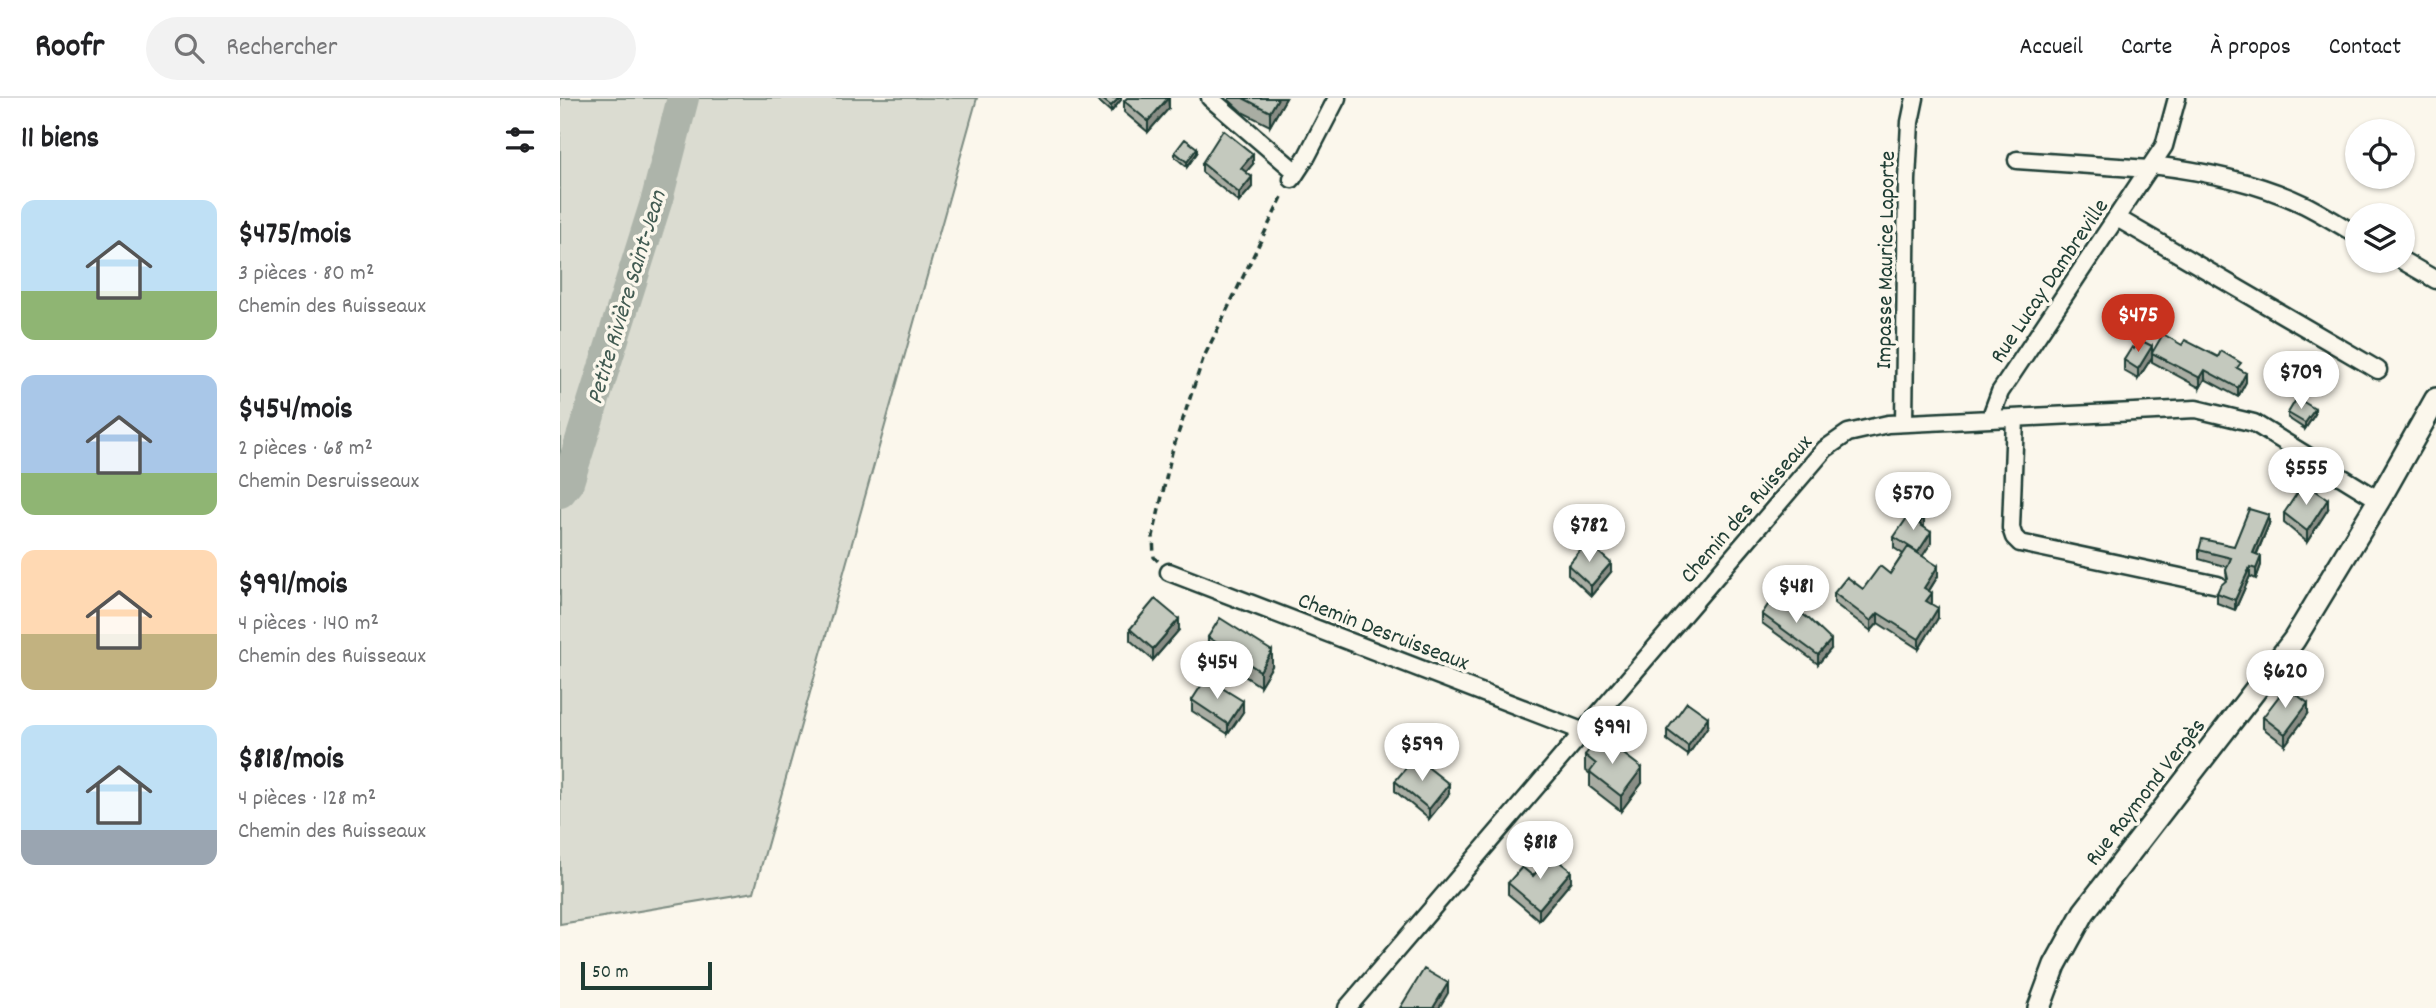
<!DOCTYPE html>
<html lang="fr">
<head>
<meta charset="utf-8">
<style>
  :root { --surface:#fff; --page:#f2f2f2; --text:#202124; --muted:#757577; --line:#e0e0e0; --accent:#c8321e }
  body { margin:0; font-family:Dekko,sans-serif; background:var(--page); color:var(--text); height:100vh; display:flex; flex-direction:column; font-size:26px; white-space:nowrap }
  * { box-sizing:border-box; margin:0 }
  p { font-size:23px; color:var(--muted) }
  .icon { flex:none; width:38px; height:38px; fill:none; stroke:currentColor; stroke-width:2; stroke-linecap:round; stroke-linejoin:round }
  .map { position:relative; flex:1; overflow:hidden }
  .sheet { display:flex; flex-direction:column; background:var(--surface); width:560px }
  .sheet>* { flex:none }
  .buttons { position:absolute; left:1785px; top:21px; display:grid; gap:14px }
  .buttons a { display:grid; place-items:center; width:70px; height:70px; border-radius:50%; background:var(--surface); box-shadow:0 2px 5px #0004; font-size:35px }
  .scale { position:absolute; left:21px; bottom:18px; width:131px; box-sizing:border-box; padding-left:7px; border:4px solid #1f3d34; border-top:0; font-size:19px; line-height:24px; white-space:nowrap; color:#1f3d34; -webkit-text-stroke:5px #fbf7ec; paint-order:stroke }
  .price { position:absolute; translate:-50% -60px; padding:0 16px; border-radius:24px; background:#fff; color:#222; font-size:23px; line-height:46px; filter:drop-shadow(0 2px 4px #0008) }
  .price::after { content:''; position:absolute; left:50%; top:42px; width:21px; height:16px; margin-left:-10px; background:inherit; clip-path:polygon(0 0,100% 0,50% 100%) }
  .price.selected { background:var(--accent); color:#fff }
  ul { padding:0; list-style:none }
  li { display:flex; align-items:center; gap:21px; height:175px; padding:0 21px }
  li span { display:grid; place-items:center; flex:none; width:196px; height:140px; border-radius:14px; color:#555 }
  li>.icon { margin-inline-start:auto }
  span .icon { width:84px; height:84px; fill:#fffc; stroke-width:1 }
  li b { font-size:30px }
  h2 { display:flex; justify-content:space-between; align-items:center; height:84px; padding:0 21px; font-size:30px }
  header { display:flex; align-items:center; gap:42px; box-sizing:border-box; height:98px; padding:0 35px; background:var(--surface); border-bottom:2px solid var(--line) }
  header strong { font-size:33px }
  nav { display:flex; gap:38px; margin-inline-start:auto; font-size:24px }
  .search { width:490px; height:63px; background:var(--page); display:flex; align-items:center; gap:18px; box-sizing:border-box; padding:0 24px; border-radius:38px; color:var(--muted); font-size:26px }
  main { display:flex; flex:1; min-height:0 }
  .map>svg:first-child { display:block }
  .green { fill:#dbdcd1; stroke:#7d8c82; stroke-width:2 }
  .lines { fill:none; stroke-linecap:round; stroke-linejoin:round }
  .river { stroke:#adb4aa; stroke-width:32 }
  .street-casing { stroke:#1f3d34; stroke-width:21 }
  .secondary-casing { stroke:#1f3d34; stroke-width:26 }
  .path { stroke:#1f3d34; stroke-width:3.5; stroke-dasharray:7 5; stroke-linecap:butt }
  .street { stroke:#fbf7ec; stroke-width:16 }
  .secondary { stroke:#fbf7ec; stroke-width:21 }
  .wall { fill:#a9ada3; stroke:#1f3d34; stroke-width:2 }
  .shaded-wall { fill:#898d85; stroke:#1f3d34; stroke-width:2 }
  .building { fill:#c4c9be; stroke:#1f3d34; stroke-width:2 }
  .labels { text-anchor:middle; stroke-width:7; stroke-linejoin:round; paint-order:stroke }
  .street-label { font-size:23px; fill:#1f3d34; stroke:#fbf7ec }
  .water-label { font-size:24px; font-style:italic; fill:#425b52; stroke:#fbf7ec }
</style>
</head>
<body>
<header>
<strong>Roofr</strong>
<div class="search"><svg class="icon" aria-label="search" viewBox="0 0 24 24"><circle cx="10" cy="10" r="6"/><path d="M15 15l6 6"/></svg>Rechercher</div>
<nav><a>Accueil</a><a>Carte</a><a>À propos</a><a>Contact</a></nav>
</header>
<main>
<section class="sheet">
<h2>11 biens<svg class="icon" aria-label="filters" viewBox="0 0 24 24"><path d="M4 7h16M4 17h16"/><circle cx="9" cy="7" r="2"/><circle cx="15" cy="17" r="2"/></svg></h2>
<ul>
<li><span style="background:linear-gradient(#bfe0f5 65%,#8fb573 0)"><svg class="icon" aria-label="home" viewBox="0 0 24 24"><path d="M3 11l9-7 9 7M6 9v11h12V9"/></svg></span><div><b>$475/mois</b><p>3 pièces · 80 m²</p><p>Chemin des Ruisseaux</p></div></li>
<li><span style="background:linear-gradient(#a9c7e8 70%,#8fb573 0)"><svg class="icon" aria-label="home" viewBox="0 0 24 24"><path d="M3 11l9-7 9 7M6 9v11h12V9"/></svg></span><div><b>$454/mois</b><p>2 pièces · 68 m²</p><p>Chemin Desruisseaux</p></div></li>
<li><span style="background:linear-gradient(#ffd9b3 60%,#c2b280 0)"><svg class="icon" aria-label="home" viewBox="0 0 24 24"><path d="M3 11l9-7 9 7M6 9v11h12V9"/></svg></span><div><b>$991/mois</b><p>4 pièces · 140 m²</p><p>Chemin des Ruisseaux</p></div></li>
<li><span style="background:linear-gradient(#bfe0f5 75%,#9aa5b1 0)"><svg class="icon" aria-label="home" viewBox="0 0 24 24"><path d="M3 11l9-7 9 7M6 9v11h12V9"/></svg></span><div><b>$818/mois</b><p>4 pièces · 128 m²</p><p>Chemin des Ruisseaux</p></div></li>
</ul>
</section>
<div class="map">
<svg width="1876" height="910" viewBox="0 0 1876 910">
  <rect width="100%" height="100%" fill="#fbf7ec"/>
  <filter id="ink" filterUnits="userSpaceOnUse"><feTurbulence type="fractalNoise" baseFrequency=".0143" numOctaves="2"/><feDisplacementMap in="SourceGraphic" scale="14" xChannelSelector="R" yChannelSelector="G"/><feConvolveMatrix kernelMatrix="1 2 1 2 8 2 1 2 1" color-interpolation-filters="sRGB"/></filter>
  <g filter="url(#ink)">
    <path class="green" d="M0,0H417L194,794L0,826Z"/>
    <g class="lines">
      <path class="river" d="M0,394L8,384L97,101L123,0"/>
      <defs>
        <path id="street" d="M650,0L736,74
          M1457,62L1589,71
          M1592,67C1643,73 1698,84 1745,107C1763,116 1780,127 1797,137
          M732,81L747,58L777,0
          M1557,120L1818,272
          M1843,163L1876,182
          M1455,320L1451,430L1454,439L1460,445L1658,487
          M1430,321L1440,294L1604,48L1617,0
          M1344,325L1347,82L1350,24L1355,0
          M609,474L1022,633
          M787,910L1265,351L1288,335L1328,326L1636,311L1694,325L1819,402"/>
        <path id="secondary" d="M1479,910L1495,867L1524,814L1734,542L1819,402L1876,301"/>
      </defs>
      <use href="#street" class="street-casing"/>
      <use href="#secondary" class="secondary-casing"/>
      <path class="path" d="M598,463L594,459L593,438L612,354L643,261L724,95"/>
      <use href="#street" class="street"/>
      <use href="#secondary" class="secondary"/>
    </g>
    <path class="wall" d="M535,0H561V2L551,14Z
      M609,0V10L588,34L564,14V3Z
      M669,0H726L710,28L682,14L669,2Z
      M615,54L637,55L627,69L615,59Z
      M642,65L693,66L686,74L692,89L679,104L642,74Z
      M1622,247L1681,272L1686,284L1678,299L1645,281L1640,290L1592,264V259L1578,281L1564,273V262L1574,251L1592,255Z
      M1728,315L1755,316L1745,331L1728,320Z
      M1768,411L1747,444L1724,425V415Z
      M1709,426L1697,456L1701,467L1696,481L1690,478L1675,512L1657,505V495L1667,482L1666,472L1668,469L1639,461V452L1674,448Z
      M1364,429L1371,445L1362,458L1378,478L1369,493L1372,505L1371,506L1378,520L1359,551L1318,525L1311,533L1274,505V495L1303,491L1330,476L1343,456L1334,450V439Z
      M1008,467L1051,474L1031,498L1008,476Z
      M1202,516L1271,551L1258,566L1202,525Z
      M570,531L619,532L593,562L570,542Z
      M648,539L712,568L700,588L648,554Z
      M632,602L683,614L668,636L632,613Z
      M1748,616L1725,647L1703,630V619Z
      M1148,628L1128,657L1107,642V632Z
      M1025,657L1082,685L1061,713L1030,689V676L1025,672Z
      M835,683L889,696L869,721L835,693Z
      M973,778L1011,784L979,822L948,796V785Z"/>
    <path class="shaded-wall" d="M559,0H561V2L551,14V8Z
      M608,0L609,10L588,34V23Z
      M718,0H726L710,28V14Z
      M637,50V55L627,69V64Z
      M693,56V66L681,80V70Z
      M692,79V89L679,104V95Z
      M1592,248V259L1578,281V271Z
      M1645,272V281L1640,290V280Z
      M1686,275V284L1678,299V290Z
      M1755,311V316L1745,331V325Z
      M1768,401V411L1747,444V433Z
      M1709,417V426L1693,464V455Z
      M1364,418V429L1359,426Z
      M1371,434V445L1358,465V454Z
      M1701,458V467L1696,481V471Z
      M1051,465V474L1031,498V488Z
      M1378,468V478L1364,500V490Z
      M1690,469V478L1675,512V502Z
      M1372,495V505L1366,513V503Z
      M1378,510V520L1359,551V541Z
      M1318,515V525L1311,533V523Z
      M619,521V532L593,562V551Z
      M1271,542V551L1258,566V557Z
      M712,553V568L700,588V573Z
      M683,603V614L668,636V626Z
      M1748,605V616L1725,647V636Z
      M1148,619V628L1128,657V648Z
      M1082,670V685L1061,713V698Z
      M889,686V696L869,721V711Z
      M1011,773V784L979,822V811Z
      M888,885V895L879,910H873Z"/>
    <path class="building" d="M541,0H559L551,8Z
      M567,0H608L588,23L564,3Z
      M683,0H718L710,14Z
      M663,32L693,56L681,70L692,79L679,95L642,65Z
      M625,41L637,50L627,64L615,54Z
      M1603,236L1622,247L1625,242L1658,259L1661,253L1681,265L1677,270L1686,275L1678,290L1645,272L1640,280L1592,255Z
      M1580,242L1592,248L1578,271L1564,262L1572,249L1574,251Z
      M1737,300L1755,311L1745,325L1728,315Z
      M1744,385L1768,401L1747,433L1724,415Z
      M1353,411L1364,418L1359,426L1371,434L1358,454L1334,439Z
      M1689,411L1709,417L1693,455L1701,458L1696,471L1690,469L1675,502L1657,495L1660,488L1668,481L1666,472L1671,460L1639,452L1642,441L1674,448Z
      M1027,444L1051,465L1031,488L1008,467Z
      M1348,449L1378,468L1364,490L1372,495L1366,503L1378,510L1359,541L1318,515L1311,523L1274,495L1287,479L1303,491L1320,468L1330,476Z
      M1215,496L1249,521L1271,542L1258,557L1202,516Z
      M595,501L619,521L593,551L570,531Z
      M660,520L712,553L700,573L648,539Z
      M646,580L683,603L668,626L632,602Z
      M1726,589L1748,605L1725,636L1703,619Z
      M1127,604L1148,619L1128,648L1107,632Z
      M1040,638L1082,670L1061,698L1030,674L1036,666L1025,657Z
      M855,659L889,686L869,711L835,683Z
      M991,757L1011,773L979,811L948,785L962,769L973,778Z
      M864,871L888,885L873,910H840Z"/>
  </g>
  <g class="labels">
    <g class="street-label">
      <text transform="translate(1324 162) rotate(-89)" y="8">Impasse Maurice Laporte</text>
      <text transform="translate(1488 182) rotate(-56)" y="8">Rue Lucay Dambreville</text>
      <text transform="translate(1185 410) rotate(-49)" y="8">Chemin des Ruisseaux</text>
      <text transform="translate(824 532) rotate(21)" y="8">Chemin Desruisseaux</text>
      <text transform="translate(1584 693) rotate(-52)" y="8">Rue Raymond Vergès</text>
    </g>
    <g class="water-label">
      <text transform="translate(65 199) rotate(-73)" y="8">Petite Rivière Saint-Jean</text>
    </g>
  </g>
</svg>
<div class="buttons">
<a><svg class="icon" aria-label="locate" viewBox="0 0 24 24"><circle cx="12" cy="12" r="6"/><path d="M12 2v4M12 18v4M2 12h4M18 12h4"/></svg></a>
<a><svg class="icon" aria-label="layers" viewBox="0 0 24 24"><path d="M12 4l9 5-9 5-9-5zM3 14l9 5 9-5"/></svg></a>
</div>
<div class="scale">50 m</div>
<b class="price selected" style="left:1578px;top:256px">$475</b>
<b class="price" style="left:1741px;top:313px">$709</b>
<b class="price" style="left:1746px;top:409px">$555</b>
<b class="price" style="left:1353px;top:434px">$570</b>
<b class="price" style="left:1029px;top:466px">$782</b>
<b class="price" style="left:1236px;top:527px">$481</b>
<b class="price" style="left:657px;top:603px">$454</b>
<b class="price" style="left:1725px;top:612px">$620</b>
<b class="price" style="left:1052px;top:668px">$991</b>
<b class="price" style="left:862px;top:685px">$599</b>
<b class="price" style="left:980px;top:783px">$818</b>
</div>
</main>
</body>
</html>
